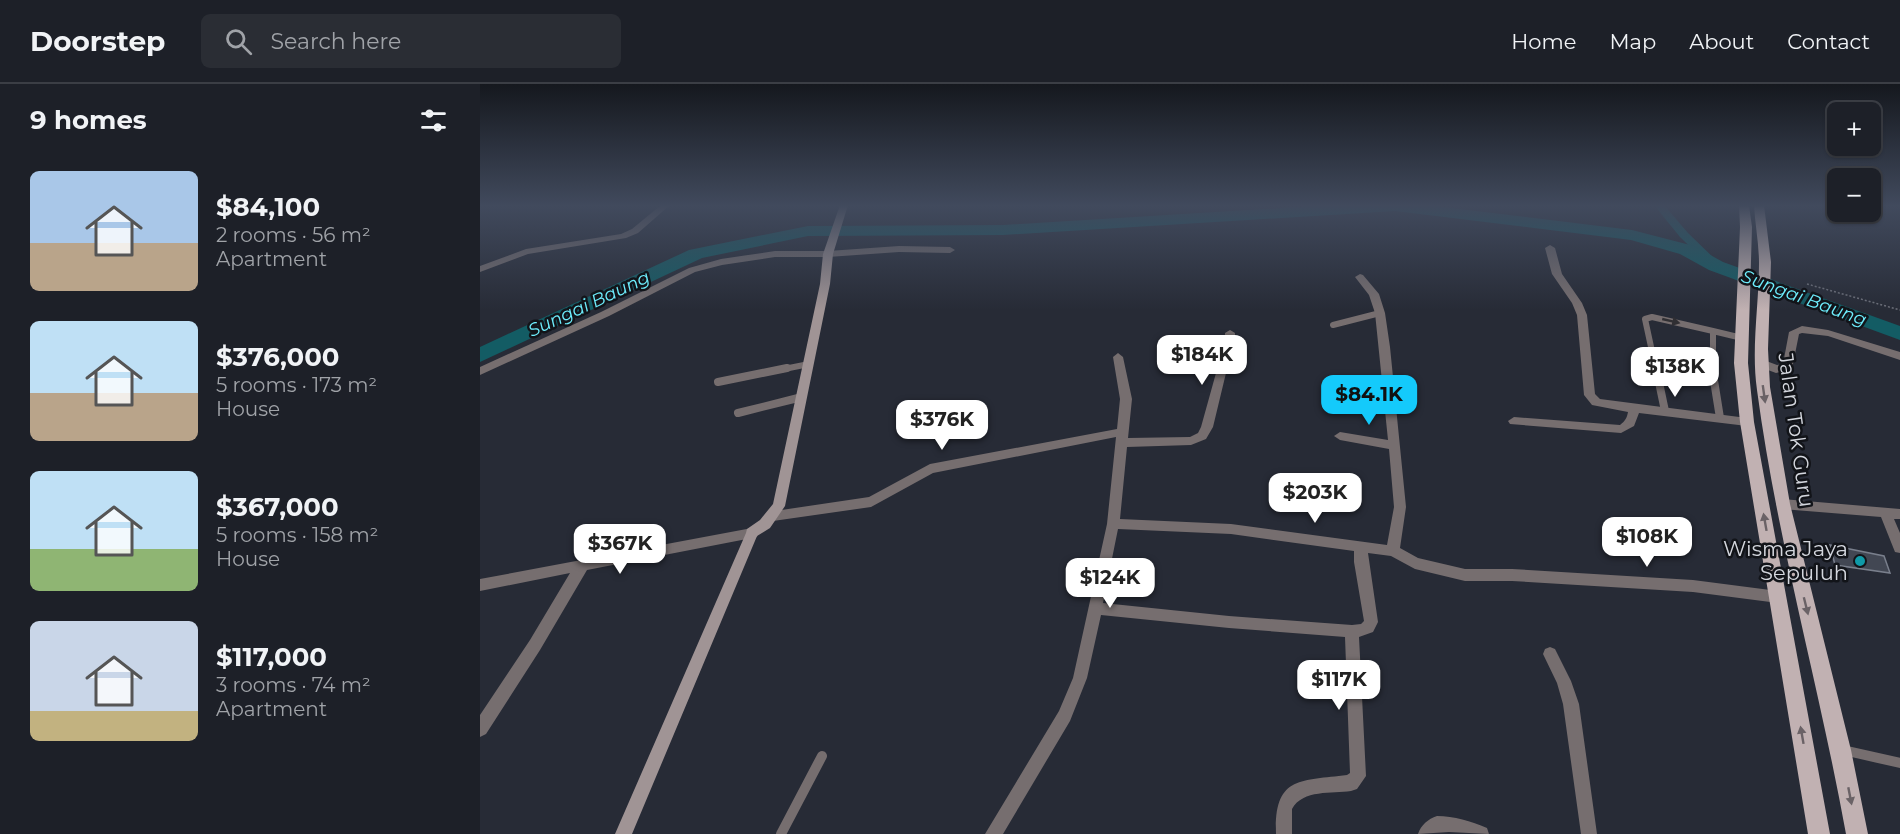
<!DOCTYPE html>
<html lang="en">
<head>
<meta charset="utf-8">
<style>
  :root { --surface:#1d2028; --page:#2a2d34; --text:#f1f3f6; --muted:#a0a3a8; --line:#3b3e45; --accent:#14cafb }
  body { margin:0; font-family:Montserrat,sans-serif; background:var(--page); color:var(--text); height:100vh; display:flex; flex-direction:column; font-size:22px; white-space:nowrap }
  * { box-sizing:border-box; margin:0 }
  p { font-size:20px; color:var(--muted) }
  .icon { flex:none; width:33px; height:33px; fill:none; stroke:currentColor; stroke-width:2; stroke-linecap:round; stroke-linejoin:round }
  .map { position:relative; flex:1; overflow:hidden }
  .drawer { display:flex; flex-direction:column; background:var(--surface); width:480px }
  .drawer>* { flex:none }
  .controls { position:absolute; left:1347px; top:18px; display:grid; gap:12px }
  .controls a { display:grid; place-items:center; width:54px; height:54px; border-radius:9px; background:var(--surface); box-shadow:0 2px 4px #0004,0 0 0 2px var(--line); font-size:30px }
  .price { position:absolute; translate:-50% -51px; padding:0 14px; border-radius:12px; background:#fff; color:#222; font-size:20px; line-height:39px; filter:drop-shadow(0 2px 3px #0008) }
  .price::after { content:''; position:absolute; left:50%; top:36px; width:18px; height:14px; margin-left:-9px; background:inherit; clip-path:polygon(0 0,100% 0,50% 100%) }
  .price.selected { background:var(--accent); color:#111 }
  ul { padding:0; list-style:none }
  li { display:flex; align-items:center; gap:18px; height:150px; padding:0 30px }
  li span { display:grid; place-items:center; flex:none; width:168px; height:120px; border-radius:9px; color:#555 }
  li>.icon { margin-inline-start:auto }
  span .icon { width:72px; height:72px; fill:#fffc; stroke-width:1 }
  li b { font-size:26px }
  h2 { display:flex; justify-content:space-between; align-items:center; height:72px; padding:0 30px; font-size:26px }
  header { display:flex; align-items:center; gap:36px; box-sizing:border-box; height:84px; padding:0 30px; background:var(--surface); border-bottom:2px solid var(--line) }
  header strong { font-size:28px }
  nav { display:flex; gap:33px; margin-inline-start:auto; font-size:21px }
  .search { width:420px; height:54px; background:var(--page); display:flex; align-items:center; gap:15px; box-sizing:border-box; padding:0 21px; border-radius:9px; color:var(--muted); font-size:22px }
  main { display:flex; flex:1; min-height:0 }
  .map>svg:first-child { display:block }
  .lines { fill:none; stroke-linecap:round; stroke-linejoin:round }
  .canal { fill:#135c64; fill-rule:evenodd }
  .river { fill:#135c64; fill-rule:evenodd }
  .building { fill:#424753; stroke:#797f8c; stroke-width:1.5 }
  .path { stroke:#6c6f79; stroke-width:1.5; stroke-dasharray:2 2; stroke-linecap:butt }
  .lane-far2 { stroke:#766e6f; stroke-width:6 }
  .lane-far1 { stroke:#766e6f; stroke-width:8 }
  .lane { stroke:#766e6f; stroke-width:10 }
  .street { fill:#766e6f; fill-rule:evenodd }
  .secondary { fill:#a09495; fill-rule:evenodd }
  .primary { fill:#c1b1b2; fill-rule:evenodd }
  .oneway { fill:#302f33 }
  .oneway2 { fill:#6a6266 }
  .culture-dot { fill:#0f9aa8; stroke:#121419; stroke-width:2 }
  .labels { text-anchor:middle; stroke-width:5; stroke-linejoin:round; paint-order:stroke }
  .far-water-label { font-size:18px; font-style:italic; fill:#6eeffe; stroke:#121419 }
  .street-label { font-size:21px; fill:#d4d7de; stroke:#121419 }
  .poi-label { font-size:21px; fill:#d4d7de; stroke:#121419; text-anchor:end }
</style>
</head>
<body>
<header>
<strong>Doorstep</strong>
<div class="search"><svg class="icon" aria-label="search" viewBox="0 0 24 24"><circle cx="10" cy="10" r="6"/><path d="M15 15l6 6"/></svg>Search here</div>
<nav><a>Home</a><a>Map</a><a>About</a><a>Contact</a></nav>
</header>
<main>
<section class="drawer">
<h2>9 homes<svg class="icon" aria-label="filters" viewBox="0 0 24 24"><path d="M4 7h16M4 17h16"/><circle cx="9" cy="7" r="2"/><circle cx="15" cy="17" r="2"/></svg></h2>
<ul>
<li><span style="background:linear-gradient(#a9c7e8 60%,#b9a48a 0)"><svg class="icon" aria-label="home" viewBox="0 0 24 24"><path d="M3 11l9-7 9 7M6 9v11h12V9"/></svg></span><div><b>$84,100</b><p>2 rooms · 56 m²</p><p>Apartment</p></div></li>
<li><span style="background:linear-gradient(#bfe0f5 60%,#b9a48a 0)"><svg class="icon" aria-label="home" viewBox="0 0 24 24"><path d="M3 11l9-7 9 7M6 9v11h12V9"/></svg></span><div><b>$376,000</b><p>5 rooms · 173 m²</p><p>House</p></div></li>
<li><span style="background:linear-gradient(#bfe0f5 65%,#8fb573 0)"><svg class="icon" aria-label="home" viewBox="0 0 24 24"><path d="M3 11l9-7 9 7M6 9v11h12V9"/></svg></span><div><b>$367,000</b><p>5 rooms · 158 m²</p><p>House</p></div></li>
<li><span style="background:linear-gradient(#c9d6e8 75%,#c2b280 0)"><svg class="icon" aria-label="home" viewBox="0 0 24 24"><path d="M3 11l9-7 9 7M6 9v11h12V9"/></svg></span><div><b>$117,000</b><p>3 rooms · 74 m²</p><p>Apartment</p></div></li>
</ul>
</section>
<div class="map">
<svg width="1420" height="750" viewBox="0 0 1420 750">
  <rect width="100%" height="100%" fill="#272b36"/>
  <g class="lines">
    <path class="canal" d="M1174,121H1184L1208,149L1240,180V184H1232L1200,153Z"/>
    <path class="river" d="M850,121H947L1152,146L1214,162L1243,178L1420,242V256L1229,186L1200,170L1151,156L915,127L523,151L328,152L222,174L0,278V263L209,166L328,142L523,141Z"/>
  </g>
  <path class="building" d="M1350,461L1404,472L1410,489L1355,481Z"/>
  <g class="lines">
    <path class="path" d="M1327,200L1420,226"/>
    <path class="lane-far2" d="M853,241L900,229
      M299,286L329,280
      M1176,286L1165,235L1172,233L1233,247
      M1233,286V247L1262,254"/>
    <path class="lane-far1" d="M1176,284L1185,327
      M1232,284L1240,334
      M238,298L307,284
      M258,329L322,313"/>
    <path class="lane" d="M1363,666L1420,679
      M301,750L342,672"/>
    <path class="street" d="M181,121H190L158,149L146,154L48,170L0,188V182L46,165L141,150L152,145Z
      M1070,161L1075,164L1082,190L1102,219L1107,231L1115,310L1120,315L1267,334L1273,338L1271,341L1267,342L1159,329L1154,342L1141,349L1030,340L1028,337L1034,333L1140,341C1145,337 1147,334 1148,328L1112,321L1104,311L1097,231L1092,219L1072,190L1065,164Z
      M419,162L470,163L475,166L470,169L419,168L348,173H295L242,181L215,188L129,232L0,291V283L121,228L209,184L241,175L295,167H348Z
      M880,190L883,191L899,210L905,229L910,263L926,423L920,464L938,474L985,485H1032L1213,496L1298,507L1303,509L1305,513L1303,517L1298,519L1213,508L1032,497H985L935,485L911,472L888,469L898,538L893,548L879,553L886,692L877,705L871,707C852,710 823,705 812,725V750H796C794,692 820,697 867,691L870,689L865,553L749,544L621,531L607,594L590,637L523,750H505L579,627L593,594L627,440L636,353L453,389L391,423L293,437L288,436L287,432L288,428L389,413L450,380L637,345L640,315L633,273L638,269L643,273L652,315L648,354L710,353L718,349L721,343L736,289L744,274L745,249L750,246L755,249L754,274L746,289L733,343L726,355L711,361L647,363L640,435L751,440L907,461L914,423L909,365L860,356L854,352L860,348L908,356L895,229L889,211L875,193ZM638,445L751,450L874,467V478L884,537L881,540L872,541L749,532L623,519Z
      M1322,242L1348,246L1420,268V276L1348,252L1322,249L1319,250L1312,285L1296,289L1277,282L1276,279L1281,275L1297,281L1303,280L1309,248Z
      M1302,415L1420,425V435H1414L1420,449V469L1415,468L1401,433L1302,425L1298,424L1296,420L1298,416Z
      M272,444L277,445L278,449L277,453L272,454L107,486L60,566L6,650L0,653V631L50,556L90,489L0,507V495Z
      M1070,563L1075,565L1091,597L1099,620L1117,750H1101L1083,620L1077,599L1063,570L1065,565Z
      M957,732C974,732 991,737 1007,744L1009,750L969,748L938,750C941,741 948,735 957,732Z"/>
    <path class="secondary" d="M360,121H368L353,170L350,200L305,422L290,444L277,452L152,750H135L266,449L267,445L280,436L293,420L340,200L343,170Z"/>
    <path class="primary" d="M1259,121H1269L1272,143L1268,279L1274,338L1350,750H1328L1260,338L1254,279L1260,143Z
      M1274,121H1284L1291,178L1288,265L1290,303L1310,420L1371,666L1388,750H1366C1339,601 1297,456 1277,306C1271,264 1279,222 1279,179C1279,160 1275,140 1274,121Z"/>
  </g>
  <defs><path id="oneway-solid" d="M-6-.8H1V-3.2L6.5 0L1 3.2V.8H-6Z" transform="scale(1.5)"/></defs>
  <use class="oneway" href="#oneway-solid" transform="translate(1191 237) rotate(13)"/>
  <g class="oneway2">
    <use href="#oneway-solid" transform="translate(1284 310) rotate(82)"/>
    <use href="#oneway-solid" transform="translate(1285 438) rotate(-100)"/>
    <use href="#oneway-solid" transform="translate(1326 522) rotate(76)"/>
    <use href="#oneway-solid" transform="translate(1322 651) rotate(-100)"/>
    <use href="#oneway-solid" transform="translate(1370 712) rotate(79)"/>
  </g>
  <linearGradient id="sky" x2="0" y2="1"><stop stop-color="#15181e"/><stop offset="0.54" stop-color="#414a5d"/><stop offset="1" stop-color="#414a5d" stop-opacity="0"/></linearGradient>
  <rect width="1420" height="226" fill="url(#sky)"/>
  <circle class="culture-dot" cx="1380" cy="477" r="6"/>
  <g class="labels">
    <g class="far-water-label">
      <text transform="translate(1324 214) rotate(20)" y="6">Sungai Baung</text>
      <text transform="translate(109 220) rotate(-25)" y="6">Sungai Baung</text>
    </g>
    <g class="street-label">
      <text transform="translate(1316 346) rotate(82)" y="7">Jalan Tok Guru</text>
    </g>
    <g class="poi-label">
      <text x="1368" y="472">Wisma Jaya<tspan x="1368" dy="24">Sepuluh</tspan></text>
    </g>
  </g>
</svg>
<div class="controls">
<a>+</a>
<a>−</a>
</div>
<b class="price" style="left:722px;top:302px">$184K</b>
<b class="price" style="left:1195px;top:314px">$138K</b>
<b class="price selected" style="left:889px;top:342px">$84.1K</b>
<b class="price" style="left:462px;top:367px">$376K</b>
<b class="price" style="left:835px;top:440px">$203K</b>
<b class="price" style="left:1167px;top:484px">$108K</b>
<b class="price" style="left:140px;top:491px">$367K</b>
<b class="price" style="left:630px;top:525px">$124K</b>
<b class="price" style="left:859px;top:627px">$117K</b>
</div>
</main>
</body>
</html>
